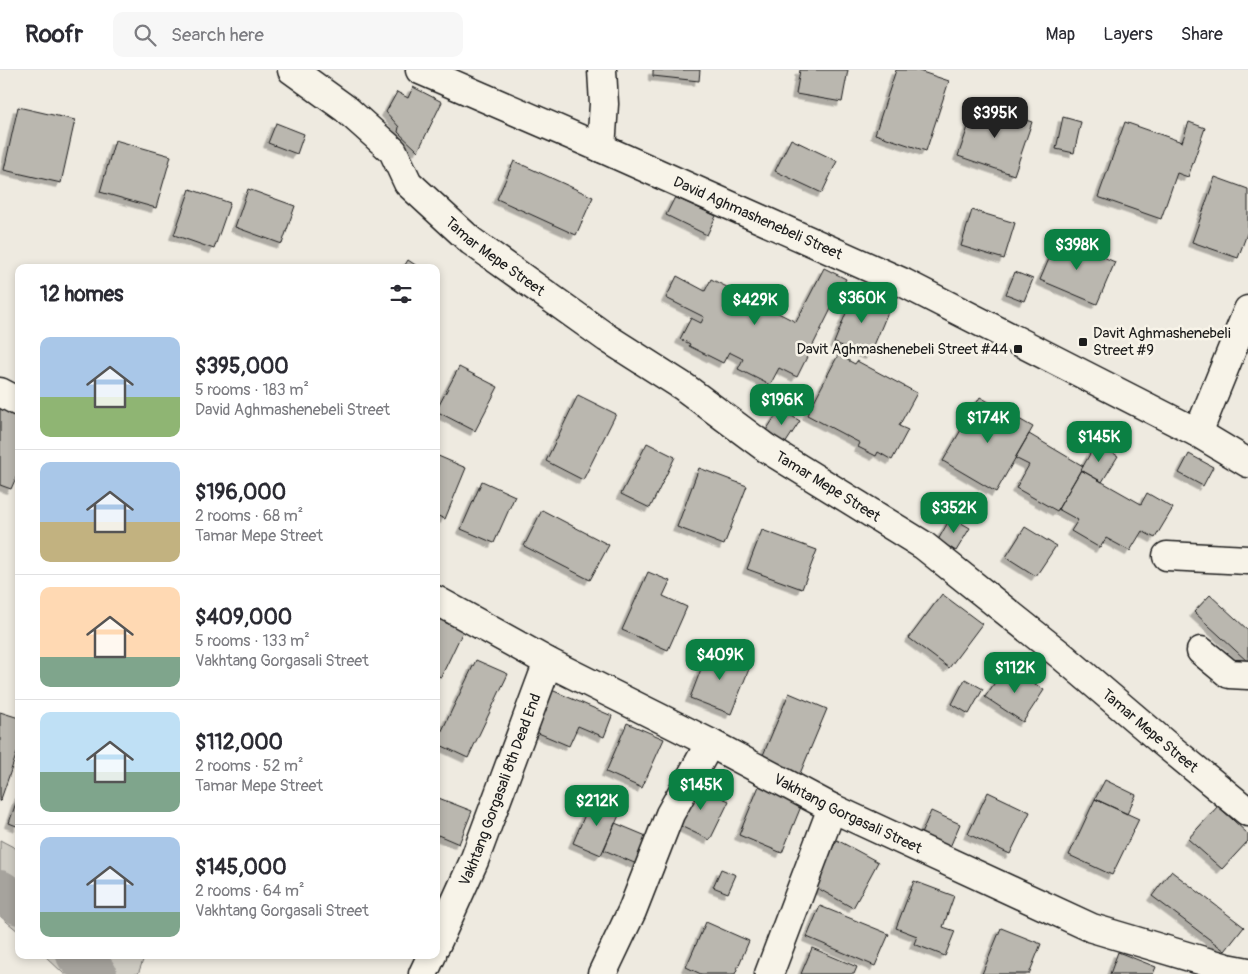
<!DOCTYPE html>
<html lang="en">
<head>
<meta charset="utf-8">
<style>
  :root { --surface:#fff; --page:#f7f7f7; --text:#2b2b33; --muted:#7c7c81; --line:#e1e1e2; --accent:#0b8043 }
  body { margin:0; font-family:Pangolin,sans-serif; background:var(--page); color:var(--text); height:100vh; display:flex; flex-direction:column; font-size:19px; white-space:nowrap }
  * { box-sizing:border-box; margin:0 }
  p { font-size:16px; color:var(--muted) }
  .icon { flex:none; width:28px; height:28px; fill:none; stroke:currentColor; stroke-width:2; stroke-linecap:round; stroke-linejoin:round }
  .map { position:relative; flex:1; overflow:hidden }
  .side { position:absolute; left:15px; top:194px; width:425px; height:695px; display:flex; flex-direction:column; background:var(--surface); border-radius:10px; box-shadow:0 2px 8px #0003 }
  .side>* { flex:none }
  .price { position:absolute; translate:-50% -42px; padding:0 11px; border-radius:10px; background:var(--accent); color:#fff; font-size:16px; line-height:32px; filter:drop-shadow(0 1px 2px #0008) }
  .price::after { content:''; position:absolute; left:50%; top:30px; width:15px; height:11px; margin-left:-8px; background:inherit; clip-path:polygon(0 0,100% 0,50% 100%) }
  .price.current { background:#222; color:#fff }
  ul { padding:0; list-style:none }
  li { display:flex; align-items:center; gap:15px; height:125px; padding:0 25px }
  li+li { border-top:1px solid var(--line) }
  li span { display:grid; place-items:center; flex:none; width:140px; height:100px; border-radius:10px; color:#555 }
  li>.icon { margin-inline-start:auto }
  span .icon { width:60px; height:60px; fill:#fffc; stroke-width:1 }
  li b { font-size:21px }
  h2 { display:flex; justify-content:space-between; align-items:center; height:60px; padding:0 25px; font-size:21px }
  header { display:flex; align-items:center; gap:30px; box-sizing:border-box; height:70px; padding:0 25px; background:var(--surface); border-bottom:1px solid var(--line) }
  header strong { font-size:24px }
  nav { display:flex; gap:28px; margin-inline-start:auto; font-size:18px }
  .search { width:350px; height:45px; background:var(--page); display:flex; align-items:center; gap:12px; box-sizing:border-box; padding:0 18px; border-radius:10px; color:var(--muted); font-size:19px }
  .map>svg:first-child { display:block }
  .green { fill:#cfccc3; stroke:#767470 }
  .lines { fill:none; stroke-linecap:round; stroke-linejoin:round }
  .river { stroke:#a6a39d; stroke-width:42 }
  .building { fill:#bab7af; stroke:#1c1c1c; filter:url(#shadow) }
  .minor-casing { stroke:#1c1c1c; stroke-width:31 }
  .minor { stroke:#f7f3e8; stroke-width:28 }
  .poi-dot { fill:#1c1c1c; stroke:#f7f3e8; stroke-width:2 }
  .labels { text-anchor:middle; stroke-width:5; stroke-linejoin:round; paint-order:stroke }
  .street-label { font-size:15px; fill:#1c1c1c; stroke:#f7f3e8 }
  .poi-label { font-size:15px; fill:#1c1c1c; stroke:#f7f3e8; text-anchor:start }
</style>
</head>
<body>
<header>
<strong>Roofr</strong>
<div class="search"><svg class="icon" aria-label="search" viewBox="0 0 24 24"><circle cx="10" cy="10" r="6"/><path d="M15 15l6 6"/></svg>Search here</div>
<nav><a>Map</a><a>Layers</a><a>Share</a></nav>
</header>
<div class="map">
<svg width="1248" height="904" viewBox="0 0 1248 904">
  <defs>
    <filter id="shadow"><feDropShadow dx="-4.5" dy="4.5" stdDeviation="0" flood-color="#0004"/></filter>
  </defs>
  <rect width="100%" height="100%" fill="#eeeae0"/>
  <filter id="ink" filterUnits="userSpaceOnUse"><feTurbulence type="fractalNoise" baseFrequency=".02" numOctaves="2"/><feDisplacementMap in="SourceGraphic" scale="10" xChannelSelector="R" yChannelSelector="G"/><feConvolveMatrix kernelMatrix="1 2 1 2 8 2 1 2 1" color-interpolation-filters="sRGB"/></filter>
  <g filter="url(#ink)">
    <path class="green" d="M0,770L19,780V862L0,846Z
      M44,885H145L138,904H64Z"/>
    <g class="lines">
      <path class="river" d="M0,821L19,834
        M77,885L96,904"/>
    </g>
    <path class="building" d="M653,0H700L699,11L653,6Z
      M800,0H848L842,32L796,24Z
      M896,0H916L949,11L926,81L875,64Z
      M413,17L442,32L418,81L398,62L399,57L386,42L397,22L408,28Z
      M976,34L1032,52L1014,105L958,86Z
      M18,37L75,50L61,113L4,100Z
      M1063,47L1081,52L1074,83L1056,79Z
      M1125,52L1182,72L1189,52L1205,58L1188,107L1177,103L1161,149L1098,127Z
      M276,53L304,64L297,84L268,73Z
      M791,69L837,91L822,123L775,101Z
      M115,70L171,86L156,138L100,122Z
      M514,91L593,127L576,165L497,129Z
      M1215,107L1248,119V161L1238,188L1192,172Z
      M190,119L230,133L214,179L174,165Z
      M248,119L295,136L282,174L235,157Z
      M675,127L716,146L707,165L666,145Z
      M972,140L1015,153L1004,189L961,176Z
      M1058,168L1115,192L1097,234L1040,210Z
      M408,190L420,198H403Z
      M824,198L846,209L797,307L779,298L770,315L738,299L743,289L729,282L723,293L689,276L690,274L680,269L691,248L701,253L704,247L666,228L677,206L705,221L711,209L796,252Z
      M1015,202L1033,209L1024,231L1006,224Z
      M854,223L890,237L870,285L834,273Z
      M838,285L855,294L857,291L917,323L899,356L908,360L892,390L878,382L876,386L858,377L860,373L807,345Z
      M459,297L498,317L475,361L436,341Z
      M578,325L616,344L583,410L546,391Z
      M980,327L1033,357L996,422L943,391Z
      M0,330L19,338V401L11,419L0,415Z
      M780,339L800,351L785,374L765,362Z
      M1029,364L1083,396L1057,441L1016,418L1029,395L1015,388Z
      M647,373L675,387L650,438L621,424Z
      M1096,373L1118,386L1102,412L1081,400Z
      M1189,384L1213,397L1203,416L1179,403Z
      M436,385L466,398L445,449L436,445Z
      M699,398L747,416L724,475L677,457Z
      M1081,400L1141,434L1147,423L1173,438L1155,468L1142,461L1130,481L1106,468L1100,478L1071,461L1078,450L1058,439Z
      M482,411L515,426L494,473L461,459Z
      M542,440L609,475L590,510L524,476Z
      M951,447L970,458L956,481L938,470Z
      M1025,457L1056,476L1036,506L1006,487Z
      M762,460L817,480L802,519L747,499Z
      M648,502L670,511L663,526L687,537L668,580L622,560Z
      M942,524L982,554L949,598L909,568Z
      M1210,525L1248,560V592L1194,542Z
      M436,548L463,561L441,607L436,605Z
      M709,578L751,594L731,644L690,628Z
      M476,590L508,604L468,688L436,673Z
      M1007,595L1044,620L1023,652L985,627Z
      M965,609L983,619L969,644L952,634Z
      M547,618L612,646L604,667L578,656L569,676L529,659Z
      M789,623L827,639L799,706L761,690Z
      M0,642L19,648V677L0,732Z
      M627,653L664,669L642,718L606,702Z
      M1105,710L1136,725L1127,744L1095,729Z
      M691,713L729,731L710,770L672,752Z
      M759,716L802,734L782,783L739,765Z
      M988,722L1030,742L1010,784L968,764Z
      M19,724V757L9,753Z
      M436,727L472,741L459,774L438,765L436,769Z
      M592,728L621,741L601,785L573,773Z
      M1095,729L1139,749L1112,805L1069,785Z
      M1218,736L1248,764V771L1222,799L1188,769Z
      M931,741L960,754L950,777L921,764Z
      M615,753L651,768L639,795L604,780Z
      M837,770L878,792L853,838L812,815Z
      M721,799L736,805L728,823L713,817Z
      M1171,801L1244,857L1225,881L1152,826Z
      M914,811L954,826L943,857L955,861L945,886L914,874L917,866L896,858Z
      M820,836L889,864L875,896L807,867Z
      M706,852L749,871L735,904H701L686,897Z
      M1001,858L1041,874L1029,904H982Z
      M812,878L857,897L854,904H801Z
      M1118,882L1156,897L1153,904H1110Z"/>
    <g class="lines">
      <defs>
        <g id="minor">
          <path id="s1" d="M292,0L346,39L393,81L408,113L471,171L607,268L684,317L766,378L923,475L1062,586L1164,673L1248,742"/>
          <path id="s2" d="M420,0L601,78L904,213L1198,363L1248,393"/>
          <path d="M601,78L604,34L602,0"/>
          <path d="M0,322L19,332"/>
          <path d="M1198,363L1248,240"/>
          <path d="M1167,486L1248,490"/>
          <path id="s3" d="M436,530L548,592L710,673L832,738L1092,858L1227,898L1248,902"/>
          <path d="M1201,581L1229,604L1248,605"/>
          <path id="s4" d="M436,875L474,791L548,592"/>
          <path d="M423,904L432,885"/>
          <path d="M602,904L632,841L670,744L710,673"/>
          <path d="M769,904L832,738"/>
        </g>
      </defs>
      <use href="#minor" class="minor-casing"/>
      <use href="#minor" class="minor"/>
    </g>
  </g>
  <g class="poi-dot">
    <rect x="1078" y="267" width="10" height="10" rx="2.5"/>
    <rect x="1013" y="274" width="10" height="10" rx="2.5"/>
  </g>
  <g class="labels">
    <g class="street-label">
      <text dy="5" stroke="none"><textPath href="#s2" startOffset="369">David Aghmashenebeli Street</textPath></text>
      <text dy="5" stroke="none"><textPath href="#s1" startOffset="279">Tamar Mepe Street</textPath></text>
      <text dy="5" stroke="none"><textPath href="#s1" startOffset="684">Tamar Mepe Street</textPath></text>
      <text dy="5" stroke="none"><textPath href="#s1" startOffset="1089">Tamar Mepe Street</textPath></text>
      <text dy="5" stroke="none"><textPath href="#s4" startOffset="168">Vakhtang Gorgasali 8th Dead End</textPath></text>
      <text dy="5" stroke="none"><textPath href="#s3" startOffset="464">Vakhtang Gorgasali Street</textPath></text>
    </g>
    <g class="poi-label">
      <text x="1093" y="268">Davit Aghmashenebeli<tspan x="1093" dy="17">Street #9</tspan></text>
      <text x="1008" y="284" text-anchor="end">Davit Aghmashenebeli Street #44</text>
    </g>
  </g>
</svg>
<b class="price current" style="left:995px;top:69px">$395K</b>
<b class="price" style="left:1077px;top:201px">$398K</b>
<b class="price" style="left:862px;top:254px">$360K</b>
<b class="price" style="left:755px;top:256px">$429K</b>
<b class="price" style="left:782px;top:356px">$196K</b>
<b class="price" style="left:988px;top:374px">$174K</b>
<b class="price" style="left:1099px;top:393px">$145K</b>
<b class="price" style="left:954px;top:464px">$352K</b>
<b class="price" style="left:720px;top:611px">$409K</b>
<b class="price" style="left:1015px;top:624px">$112K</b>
<b class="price" style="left:701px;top:741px">$145K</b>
<b class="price" style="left:597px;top:757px">$212K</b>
<section class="side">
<h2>12 homes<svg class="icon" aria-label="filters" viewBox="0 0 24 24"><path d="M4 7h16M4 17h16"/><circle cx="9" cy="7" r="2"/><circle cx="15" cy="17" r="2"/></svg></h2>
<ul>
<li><span style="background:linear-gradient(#a9c7e8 60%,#8fb573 0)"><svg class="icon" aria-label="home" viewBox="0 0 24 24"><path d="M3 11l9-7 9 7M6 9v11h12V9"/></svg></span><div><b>$395,000</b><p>5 rooms · 183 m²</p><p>David Aghmashenebeli Street</p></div></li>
<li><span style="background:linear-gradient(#a9c7e8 60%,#c2b280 0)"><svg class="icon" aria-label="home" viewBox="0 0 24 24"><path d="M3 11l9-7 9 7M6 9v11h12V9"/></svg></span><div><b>$196,000</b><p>2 rooms · 68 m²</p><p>Tamar Mepe Street</p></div></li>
<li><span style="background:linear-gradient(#ffd9b3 70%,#7fa58c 0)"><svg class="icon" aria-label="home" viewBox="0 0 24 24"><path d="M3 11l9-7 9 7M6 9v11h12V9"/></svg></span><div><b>$409,000</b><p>5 rooms · 133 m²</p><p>Vakhtang Gorgasali Street</p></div></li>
<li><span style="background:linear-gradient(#bfe0f5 60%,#7fa58c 0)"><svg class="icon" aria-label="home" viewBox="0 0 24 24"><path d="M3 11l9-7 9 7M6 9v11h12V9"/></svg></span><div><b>$112,000</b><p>2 rooms · 52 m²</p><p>Tamar Mepe Street</p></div></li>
<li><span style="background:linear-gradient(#a9c7e8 75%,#7fa58c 0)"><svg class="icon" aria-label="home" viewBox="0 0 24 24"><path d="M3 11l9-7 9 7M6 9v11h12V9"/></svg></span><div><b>$145,000</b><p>2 rooms · 64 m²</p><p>Vakhtang Gorgasali Street</p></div></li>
</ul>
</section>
</div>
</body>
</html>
